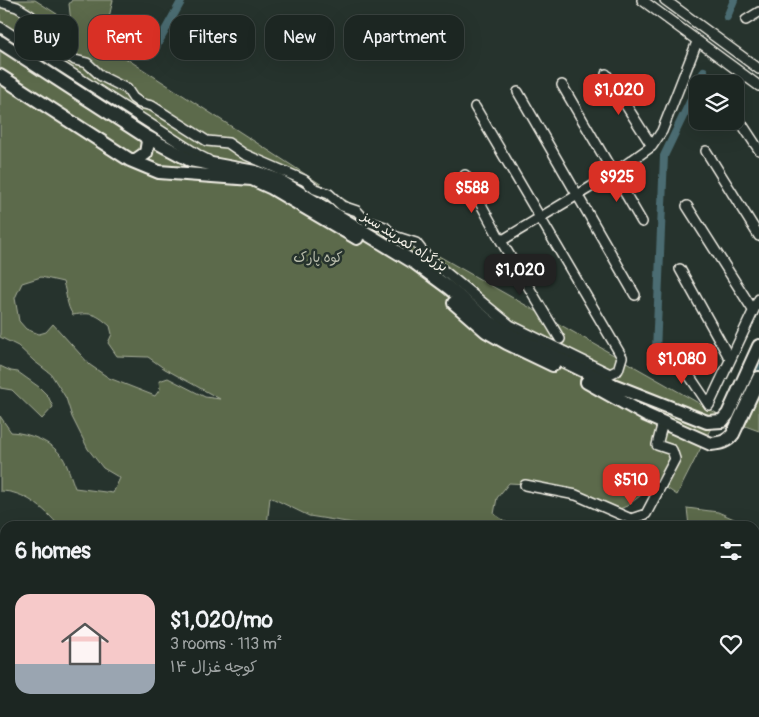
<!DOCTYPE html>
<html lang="en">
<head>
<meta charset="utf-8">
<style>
  :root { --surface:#1c2622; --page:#252e2a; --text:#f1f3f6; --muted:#a0a5a5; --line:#3a4340; --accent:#d93025 }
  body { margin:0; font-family:Pangolin,"Playpen Sans Arabic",sans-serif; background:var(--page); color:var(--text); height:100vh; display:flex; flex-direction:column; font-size:19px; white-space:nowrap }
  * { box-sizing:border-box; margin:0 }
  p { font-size:16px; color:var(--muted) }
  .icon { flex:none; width:28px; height:28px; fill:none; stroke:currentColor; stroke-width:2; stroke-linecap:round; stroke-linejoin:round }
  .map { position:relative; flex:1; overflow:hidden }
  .details { position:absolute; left:0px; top:521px; width:760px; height:196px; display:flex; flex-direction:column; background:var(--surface); border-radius:15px 15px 0 0; box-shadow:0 5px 20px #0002,0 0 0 1px var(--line) }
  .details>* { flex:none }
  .guide { position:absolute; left:15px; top:15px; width:500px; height:45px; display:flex; gap:10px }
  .tools { position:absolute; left:689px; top:75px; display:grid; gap:10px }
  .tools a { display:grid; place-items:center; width:55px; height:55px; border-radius:10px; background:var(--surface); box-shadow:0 5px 20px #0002,0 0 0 1px var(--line); font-size:25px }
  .price { position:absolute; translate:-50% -42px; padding:0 11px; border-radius:10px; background:var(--accent); color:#fff; font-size:16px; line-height:32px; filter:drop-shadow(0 1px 2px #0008) }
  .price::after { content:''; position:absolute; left:50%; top:30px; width:15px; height:11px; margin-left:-8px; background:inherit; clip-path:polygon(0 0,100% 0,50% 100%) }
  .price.current { background:#222; color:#fff }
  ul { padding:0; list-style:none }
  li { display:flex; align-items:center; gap:15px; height:125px; padding:0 15px }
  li+li { border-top:1px solid var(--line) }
  li span { display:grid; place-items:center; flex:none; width:140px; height:100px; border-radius:15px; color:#555 }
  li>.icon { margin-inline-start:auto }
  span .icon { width:60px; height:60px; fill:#fffc; stroke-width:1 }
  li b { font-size:21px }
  h2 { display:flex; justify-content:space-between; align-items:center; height:60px; padding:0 15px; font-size:21px }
  .pill { padding:0 18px; border-radius:15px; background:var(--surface); box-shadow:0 5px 20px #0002,0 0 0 1px var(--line); font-size:18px; line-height:45px }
  .pill.current { background:var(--accent); color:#fff }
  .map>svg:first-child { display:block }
  .green { fill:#5c6b4c; stroke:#a8ae9a; fill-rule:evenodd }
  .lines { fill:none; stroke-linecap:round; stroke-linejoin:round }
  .canal { stroke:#4b6c72; stroke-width:8 }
  .minor-casing { stroke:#f4f1e8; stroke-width:12 }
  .highway-casing { stroke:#f4f1e8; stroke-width:16 }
  .minor { stroke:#26332d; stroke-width:9 }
  .highway { stroke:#26332d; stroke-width:12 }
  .labels { text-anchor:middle; stroke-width:5; stroke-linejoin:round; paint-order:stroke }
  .street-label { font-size:14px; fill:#f4f1e8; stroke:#26332d }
  .park-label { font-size:14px; fill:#b7bbaa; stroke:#26332d }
</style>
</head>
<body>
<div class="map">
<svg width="759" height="717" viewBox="0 0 759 717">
  <rect width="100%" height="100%" fill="#26332d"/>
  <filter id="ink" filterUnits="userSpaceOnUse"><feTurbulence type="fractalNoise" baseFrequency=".02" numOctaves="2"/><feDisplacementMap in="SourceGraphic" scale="10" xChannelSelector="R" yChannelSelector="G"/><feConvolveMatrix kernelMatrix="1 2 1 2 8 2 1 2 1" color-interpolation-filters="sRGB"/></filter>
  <g filter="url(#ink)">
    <path class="green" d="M0,0H35L71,23L69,4L72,0H113L107,26V38L99,41L384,225L718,414L677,495L647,475L645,492L627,506L612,512L544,485L509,483L497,498L494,514L512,526H372L309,516L270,497L267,526H59C44,508 24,491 0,491V416L11,432C29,433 53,442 63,458C67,464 72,480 75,488L113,493L120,478L103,468L88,449L72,417L66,398L51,374L34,361L18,346L0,337ZM41,277L63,282C67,294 66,305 73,315C92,312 96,314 110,326L112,334L108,343L117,356L148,357L165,369L220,399L205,397L168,378L159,381L160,389L155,396L109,378L90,365L53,324L46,332L39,334L26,329L19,321L15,298L22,283Z
      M0,366L11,371L18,372L39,387L48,396L53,407L42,419L12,390L0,388Z
      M759,395V431L745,426Z
      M687,508L718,512L750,526H689Z
      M755,529L759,531V717H659L667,712H755Z
      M377,712L384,717H305L287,713Z"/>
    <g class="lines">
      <path class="canal" d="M727,17L734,0
        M157,45L182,0
        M698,84L704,71
        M656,352L664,156L698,85
        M751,380L759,362"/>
      <defs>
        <path id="minor" d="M642,0L759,86
          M665,0L759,69
          M0,2L17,7L30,15L51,37L62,46L68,55L75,60L87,63L101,76L127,89L133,98L140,103L152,106L207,141L228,143L244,154L304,180L315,189L329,194L342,206L357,211L366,221L385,227L394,236L416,243L427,257L510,325L610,374L618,370L622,357L475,107
          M746,20L759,12
          M0,27L200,156L208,160
          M606,74L652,146
          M562,85L642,222
          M518,92L635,295
          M738,118L759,150
          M706,151L759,236
          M465,175L501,241L560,339
          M687,206L753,310
          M501,241L614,173L652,146L662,131L697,42
          M680,269L730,359
          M674,353L709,405
          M709,405L759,299
          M525,485L576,495L631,519L646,514L675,459L672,450L657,445L663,422"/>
        <path id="highway" d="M0,42L145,136L190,160L255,172L278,180L415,263L449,288L491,323L511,335L613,385L707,422L722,421L728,414L759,346
          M0,76L130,160L159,172L252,179L272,188L357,238
          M130,160H136L146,153L148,141L145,136
          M454,303L486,331L507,343L553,365
          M587,382L646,415L711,444C721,443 727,442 733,434L759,378"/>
      </defs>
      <use href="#minor" class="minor-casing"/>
      <use href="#highway" class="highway-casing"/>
      <use href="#minor" class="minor"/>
      <use href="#highway" class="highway"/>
    </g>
  </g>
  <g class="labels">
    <g class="street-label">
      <text transform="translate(405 241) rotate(33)" y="5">بزرگراه کمربند سبز</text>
    </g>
    <g class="park-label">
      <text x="318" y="262">کوه پارک</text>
    </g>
  </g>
</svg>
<div class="tools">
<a><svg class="icon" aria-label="layers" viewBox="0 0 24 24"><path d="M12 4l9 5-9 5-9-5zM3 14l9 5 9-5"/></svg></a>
</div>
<b class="price" style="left:619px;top:116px">$1,020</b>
<b class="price" style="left:617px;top:203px">$925</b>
<b class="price" style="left:472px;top:214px">$588</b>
<b class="price current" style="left:520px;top:296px">$1,020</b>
<b class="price" style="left:682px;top:385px">$1,080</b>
<b class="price" style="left:631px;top:506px">$510</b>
<div class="guide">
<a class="pill">Buy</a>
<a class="pill current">Rent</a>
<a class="pill">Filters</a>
<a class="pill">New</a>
<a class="pill">Apartment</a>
</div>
<section class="details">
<h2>6 homes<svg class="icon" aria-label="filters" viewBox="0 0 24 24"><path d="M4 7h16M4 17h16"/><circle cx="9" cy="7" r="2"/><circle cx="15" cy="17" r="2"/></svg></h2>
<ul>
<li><span style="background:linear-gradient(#f6c9c9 70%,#9aa5b1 0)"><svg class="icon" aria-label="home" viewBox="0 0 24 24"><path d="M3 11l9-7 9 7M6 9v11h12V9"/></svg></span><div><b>$1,020/mo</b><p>3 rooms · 113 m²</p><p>کوچه غزال ۱۴</p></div><svg class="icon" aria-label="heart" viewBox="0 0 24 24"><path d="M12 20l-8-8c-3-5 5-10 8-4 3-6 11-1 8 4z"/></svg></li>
</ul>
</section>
</div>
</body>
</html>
